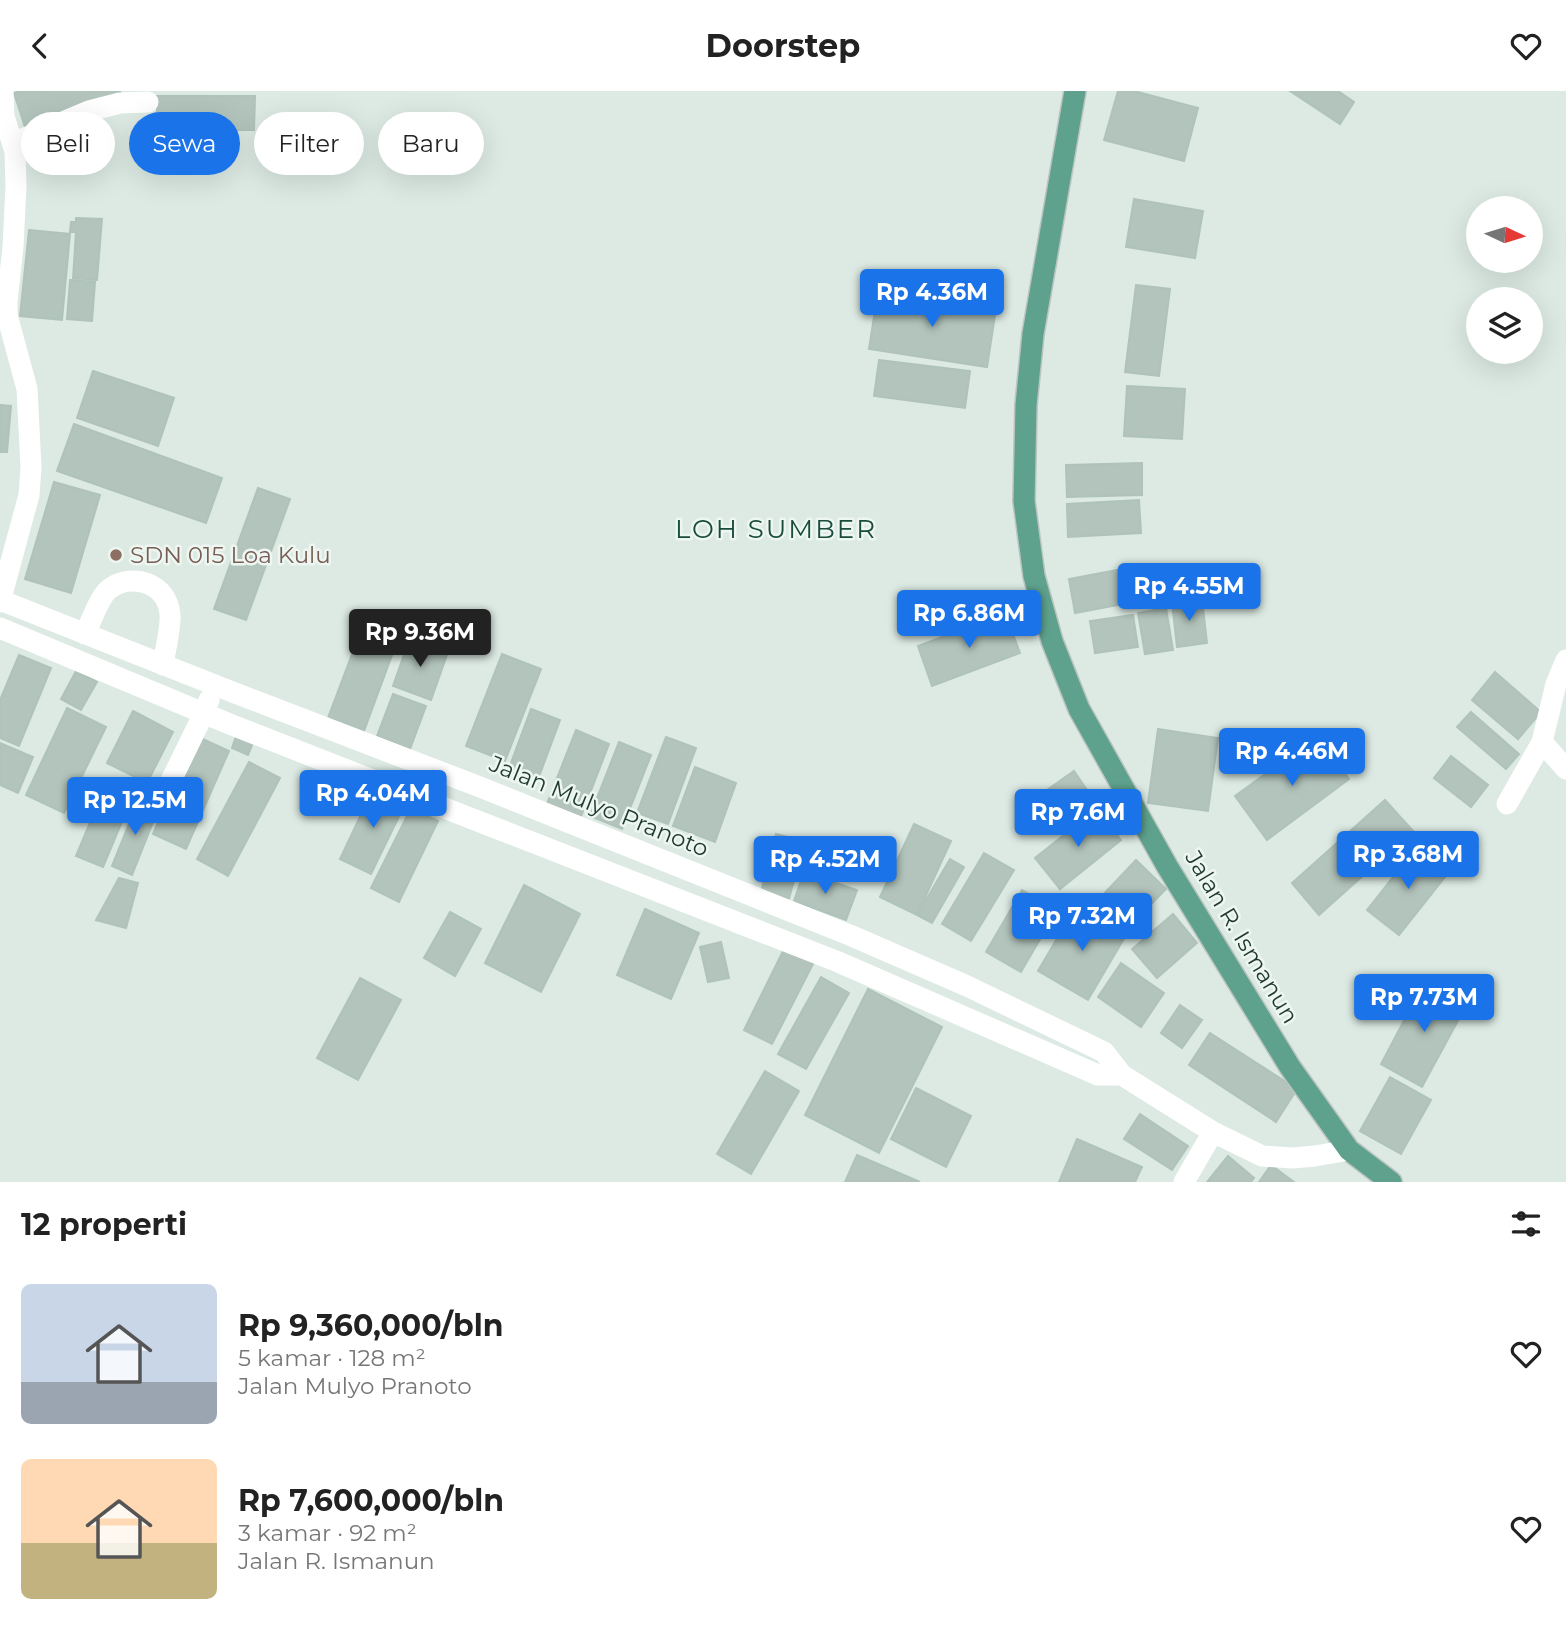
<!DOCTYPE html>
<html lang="id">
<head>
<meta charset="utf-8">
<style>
  :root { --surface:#fff; --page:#f6f6f6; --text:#222; --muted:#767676; --accent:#1a73e8 }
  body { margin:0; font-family:Montserrat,sans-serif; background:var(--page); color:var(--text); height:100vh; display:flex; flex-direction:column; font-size:26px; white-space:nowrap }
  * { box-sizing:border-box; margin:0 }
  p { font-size:23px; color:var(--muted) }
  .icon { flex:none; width:38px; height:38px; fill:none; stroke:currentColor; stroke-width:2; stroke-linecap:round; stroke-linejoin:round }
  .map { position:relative; height:1091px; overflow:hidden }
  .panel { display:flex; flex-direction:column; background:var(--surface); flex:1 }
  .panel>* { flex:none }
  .hud { position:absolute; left:21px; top:21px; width:700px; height:63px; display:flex; gap:14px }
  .needle { width:46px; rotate:94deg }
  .buttons { position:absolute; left:1466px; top:105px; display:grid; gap:14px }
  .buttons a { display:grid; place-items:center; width:77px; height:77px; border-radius:50%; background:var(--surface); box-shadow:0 7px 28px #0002; font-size:35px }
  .price { position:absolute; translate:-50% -60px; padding:0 16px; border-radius:7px; background:var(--accent); color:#fff; font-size:23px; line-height:46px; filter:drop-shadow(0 2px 4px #0008) }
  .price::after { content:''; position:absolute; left:50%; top:42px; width:21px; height:16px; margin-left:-10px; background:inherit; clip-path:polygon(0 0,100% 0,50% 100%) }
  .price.selected { background:#222; color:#fff }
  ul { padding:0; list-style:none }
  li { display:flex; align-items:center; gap:21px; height:175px; padding:0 21px }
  li span { display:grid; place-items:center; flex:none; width:196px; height:140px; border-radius:10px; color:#555 }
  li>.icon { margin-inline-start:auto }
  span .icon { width:84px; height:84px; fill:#fffc; stroke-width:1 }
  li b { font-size:30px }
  h2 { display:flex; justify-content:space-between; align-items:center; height:84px; padding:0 21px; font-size:30px }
  .pill { padding:0 24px; border-radius:32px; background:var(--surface); box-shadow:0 7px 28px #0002; font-size:24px; line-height:63px }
  .pill.selected { background:var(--accent); color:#fff }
  header { display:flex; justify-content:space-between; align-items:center; height:91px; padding:0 21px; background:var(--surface); font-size:32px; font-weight:700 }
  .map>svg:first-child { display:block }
  .building { fill:#b2c4bc; stroke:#afc3ba; stroke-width:2 }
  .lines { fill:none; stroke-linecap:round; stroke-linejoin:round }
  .major-casing { stroke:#bcc4c1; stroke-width:24 }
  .minor { stroke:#fff; stroke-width:21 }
  .major { stroke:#5ea28d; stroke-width:21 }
  .education-dot { fill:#8d6e63; stroke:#edf6f1; stroke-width:2.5 }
  .labels { text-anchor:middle; stroke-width:5; stroke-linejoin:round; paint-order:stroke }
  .education-label { font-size:23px; fill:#785e54; stroke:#edf6f1; text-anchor:start }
  .street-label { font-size:23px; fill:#1e3930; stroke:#edf6f1 }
  .quarter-label { font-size:26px; letter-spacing:2px; fill:#194c3d; stroke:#edf6f1 }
</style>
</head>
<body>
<header><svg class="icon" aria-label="back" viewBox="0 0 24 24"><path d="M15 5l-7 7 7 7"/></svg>Doorstep<svg class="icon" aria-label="heart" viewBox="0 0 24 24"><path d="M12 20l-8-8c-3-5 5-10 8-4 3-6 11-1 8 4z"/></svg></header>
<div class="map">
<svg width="1566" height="1091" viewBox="0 0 1566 1091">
  <rect width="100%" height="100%" fill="#dceae3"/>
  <path class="building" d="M21,0H120L121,5L25,36L14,2Z
    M1118,0H1134L1198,17L1184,70L1104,49Z
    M1290,0H1338L1354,11L1340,33Z
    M157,5H255L254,39H157Z
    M1134,108L1203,120L1195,167L1126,156Z
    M76,127L102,128L97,189L73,187L76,141H70L71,131H76Z
    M29,139L70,143L62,229L20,225Z
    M70,189L95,191L92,230L67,228Z
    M1136,194L1170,198L1159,285L1125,281Z
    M878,200L996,218L987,276L869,258Z
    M879,269L970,280L965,317L874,305Z
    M93,280L174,307L158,355L77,327Z
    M1127,295L1185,298L1182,348L1124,345Z
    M0,314L11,315L7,361H0Z
    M74,333L222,387L206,432L57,380Z
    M1142,372V404L1067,406L1066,374Z
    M54,391L100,404L71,502L25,488Z
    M258,397L290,408L246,529L214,518Z
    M1139,409L1141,442L1068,446L1067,413Z
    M1149,473L1155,507L1075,522L1069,488Z
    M1202,508L1207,552L1177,556L1172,511Z
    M1166,517L1173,559L1145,563L1138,522Z
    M1005,522L1020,562L932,595L918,555Z
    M1133,524L1138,556L1095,562L1090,530Z
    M360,542L395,556L364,640L328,627Z
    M410,547L448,561L431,609L393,595Z
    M502,563L541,578L505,670L466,655Z
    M19,564L51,577L19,655L0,647V609Z
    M76,580L97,591L81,619L61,608Z
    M1495,581L1541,621L1518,648L1472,609Z
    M393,603L426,615L410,658L377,645Z
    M67,617L106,636L64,722L26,704Z
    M531,618L560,629L537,691L508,680Z
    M133,620L173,641L147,692L107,672Z
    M1471,621L1519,663L1506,678L1457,636Z
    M239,637L256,644L248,664L232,657Z
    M1158,638L1218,647L1208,720L1148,712Z
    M576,639L609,653L580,728L546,715Z
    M196,645L229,660L186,758L153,743Z
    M1318,645L1349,688L1267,749L1235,705Z
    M666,646L696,657L668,733L637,722Z
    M619,651L651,664L622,738L590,725Z
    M0,652L33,666L18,702L0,694Z
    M1451,665L1488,694L1471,716L1434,687Z
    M249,671L280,687L228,785L197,768Z
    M695,676L736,692L715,751L673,735Z
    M1074,680L1096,712L1068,731L1047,699Z
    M374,696L406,711L371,783L340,768Z
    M102,703L129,714L103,776L76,765Z
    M139,708L159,716L132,784L112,775Z
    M1385,709L1413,740L1319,824L1292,792Z
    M411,717L438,730L399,811L371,797Z
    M1097,718L1121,749L1060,798L1035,767Z
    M914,733L951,750L917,824L880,806Z
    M776,743L804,750L789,808L761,801Z
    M1417,756L1449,781L1399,844L1367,819Z
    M984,762L1014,779L971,850L942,833Z
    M950,768L964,776L932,832L917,824Z
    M1136,769L1166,798L1128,837L1099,808Z
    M804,781L857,799L846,829L794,810Z
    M119,787L138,792L126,837L96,829Z
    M524,794L580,823L541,901L485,872Z
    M1022,799L1057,819L1021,881L986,861Z
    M1076,815L1126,844L1088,909L1038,880Z
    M645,818L699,842L671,908L617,884Z
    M450,821L481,838L455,885L424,867Z
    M1173,823L1197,852L1157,887L1132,858Z
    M721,851L729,887L708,891L700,856Z
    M785,856L814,871L772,953L744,939Z
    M1121,872L1164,902L1141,936L1098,906Z
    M821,886L849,902L806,978L778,963Z
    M360,887L401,909L358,989L317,967Z
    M1425,890L1467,913L1422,996L1381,973Z
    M868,898L942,936L879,1062L805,1024Z
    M1180,914L1202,929L1182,957L1161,942Z
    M1210,942L1297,998L1276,1031L1189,974Z
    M765,980L799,1000L751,1083L717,1063Z
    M1390,986L1431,1009L1401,1063L1360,1040Z
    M916,997L971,1025L946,1076L891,1048Z
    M1140,1023L1188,1055L1172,1079L1124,1048Z
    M1077,1048L1142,1076L1135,1091H1059Z
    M857,1064L920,1091H845Z
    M1228,1065L1254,1087L1251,1091H1207Z
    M1271,1074L1294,1091H1259Z"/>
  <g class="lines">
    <defs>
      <path id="major" d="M1075,0L1033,243L1026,314L1024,410L1034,485L1052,550L1079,618L1167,775L1290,976L1349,1059L1391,1091"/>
    </defs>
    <use href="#major" class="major-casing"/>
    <path class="minor" d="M13,52L89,20L120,12L148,11
      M0,509L235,602L480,696L852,845L967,895L1104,961L1122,984L1213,1041L1262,1065L1293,1067L1315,1065L1349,1059
      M0,511L29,404L31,376L27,298L7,224V211L13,156L16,95L15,61L4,25L3,0
      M0,537L232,634L836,870L1098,984H1122
      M85,543C91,531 99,507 108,499C131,480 168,492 170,524C171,537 165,560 163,574
      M1542,651L1566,678
      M161,710L204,622L209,609
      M1507,713L1542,651L1556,593L1566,569
      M1184,1091L1213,1041"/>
    <use href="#major" class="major"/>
  </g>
  <circle class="education-dot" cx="116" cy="464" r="7"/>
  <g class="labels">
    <g class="education-label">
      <text x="130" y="472">SDN 015 Loa Kulu</text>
    </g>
    <g class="street-label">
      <text transform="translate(599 715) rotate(22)" y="8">Jalan Mulyo Pranoto</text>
      <text transform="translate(1242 846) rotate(59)" y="8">Jalan R. Ismanun</text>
    </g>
    <g class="quarter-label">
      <text x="776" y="447">LOH SUMBER</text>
    </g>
  </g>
</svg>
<div class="buttons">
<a><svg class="needle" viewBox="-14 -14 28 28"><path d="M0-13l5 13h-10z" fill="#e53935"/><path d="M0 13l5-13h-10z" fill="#767676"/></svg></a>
<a><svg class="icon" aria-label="layers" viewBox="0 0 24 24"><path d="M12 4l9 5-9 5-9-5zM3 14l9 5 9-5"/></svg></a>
</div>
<b class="price" style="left:932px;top:238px">Rp 4.36M</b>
<b class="price" style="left:1189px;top:532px">Rp 4.55M</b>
<b class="price" style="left:969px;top:559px">Rp 6.86M</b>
<b class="price selected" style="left:420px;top:578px">Rp 9.36M</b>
<b class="price" style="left:1292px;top:697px">Rp 4.46M</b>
<b class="price" style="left:373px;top:739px">Rp 4.04M</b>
<b class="price" style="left:135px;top:746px">Rp 12.5M</b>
<b class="price" style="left:1078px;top:758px">Rp 7.6M</b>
<b class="price" style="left:1408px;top:800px">Rp 3.68M</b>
<b class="price" style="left:825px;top:805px">Rp 4.52M</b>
<b class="price" style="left:1082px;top:862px">Rp 7.32M</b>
<b class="price" style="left:1424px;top:943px">Rp 7.73M</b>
<div class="hud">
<a class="pill">Beli</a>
<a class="pill selected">Sewa</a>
<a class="pill">Filter</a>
<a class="pill">Baru</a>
</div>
</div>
<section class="panel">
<h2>12 properti<svg class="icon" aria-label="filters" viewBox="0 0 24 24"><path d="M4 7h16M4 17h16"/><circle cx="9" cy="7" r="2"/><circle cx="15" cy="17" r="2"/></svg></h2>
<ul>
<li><span style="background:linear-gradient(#c9d6e8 70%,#9aa5b1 0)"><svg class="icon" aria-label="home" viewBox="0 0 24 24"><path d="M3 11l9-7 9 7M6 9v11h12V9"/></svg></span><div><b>Rp 9,360,000/bln</b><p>5 kamar · 128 m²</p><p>Jalan Mulyo Pranoto</p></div><svg class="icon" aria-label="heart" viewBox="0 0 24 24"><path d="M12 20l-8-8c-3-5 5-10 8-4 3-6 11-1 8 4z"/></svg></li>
<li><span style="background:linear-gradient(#ffd9b3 60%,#c2b280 0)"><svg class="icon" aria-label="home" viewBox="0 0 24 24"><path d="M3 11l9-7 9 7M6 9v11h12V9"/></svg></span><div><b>Rp 7,600,000/bln</b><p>3 kamar · 92 m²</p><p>Jalan R. Ismanun</p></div><svg class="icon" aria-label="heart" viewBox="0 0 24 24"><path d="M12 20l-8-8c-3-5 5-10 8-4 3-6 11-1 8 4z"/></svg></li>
</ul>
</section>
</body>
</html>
